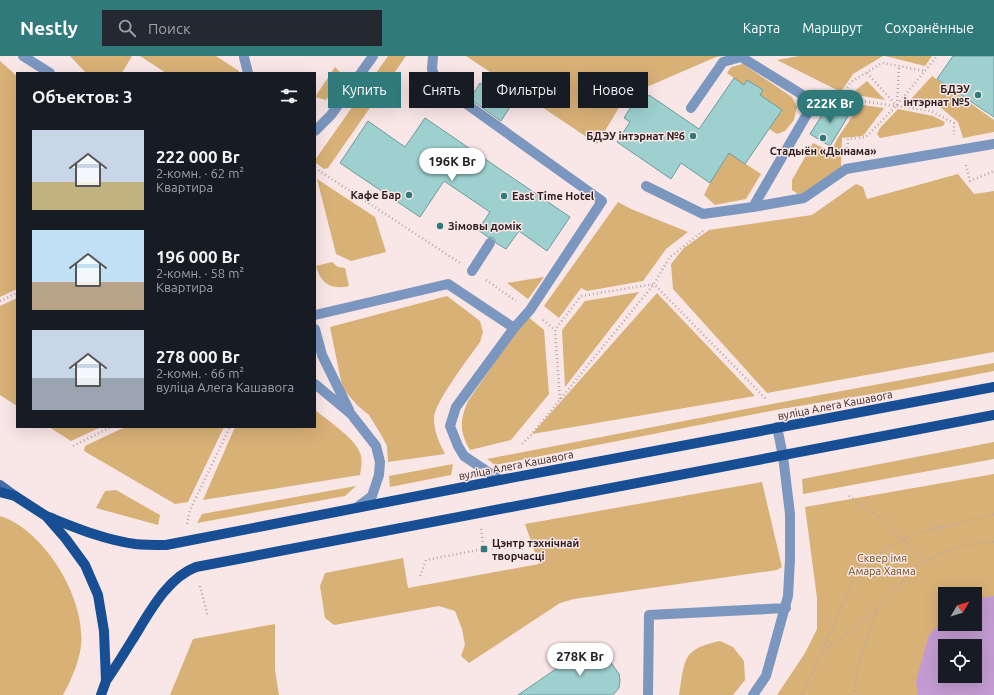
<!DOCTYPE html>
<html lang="ru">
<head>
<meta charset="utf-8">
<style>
  :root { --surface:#171b24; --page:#242831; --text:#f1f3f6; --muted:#9ea1a6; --accent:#307a7b }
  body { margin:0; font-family:Ubuntu,sans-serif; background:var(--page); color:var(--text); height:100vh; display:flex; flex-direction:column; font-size:15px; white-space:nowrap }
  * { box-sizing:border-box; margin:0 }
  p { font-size:13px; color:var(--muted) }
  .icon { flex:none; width:22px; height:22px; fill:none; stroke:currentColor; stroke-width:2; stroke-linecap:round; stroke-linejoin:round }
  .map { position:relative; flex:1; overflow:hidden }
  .drawer { position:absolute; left:16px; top:16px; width:300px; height:356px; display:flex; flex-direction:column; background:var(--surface); border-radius:0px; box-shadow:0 4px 16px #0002 }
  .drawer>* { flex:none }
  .top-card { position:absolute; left:328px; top:16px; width:380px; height:36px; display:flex; gap:8px }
  .needle { width:26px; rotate:52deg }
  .buttons { position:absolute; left:938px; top:531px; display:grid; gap:8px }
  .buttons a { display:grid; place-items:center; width:44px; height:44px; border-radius:0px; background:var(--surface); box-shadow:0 4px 16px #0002; font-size:20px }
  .price { position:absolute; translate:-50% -34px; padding:0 9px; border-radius:14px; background:#fff; color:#222; font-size:13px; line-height:26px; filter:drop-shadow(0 1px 2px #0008) }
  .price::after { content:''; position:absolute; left:50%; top:24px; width:12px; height:9px; margin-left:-6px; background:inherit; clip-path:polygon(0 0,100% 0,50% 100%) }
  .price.current { background:var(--accent); color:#fff }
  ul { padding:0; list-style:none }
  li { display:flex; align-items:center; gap:12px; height:100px; padding:0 16px }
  li span { display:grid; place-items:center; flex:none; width:112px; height:80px; border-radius:0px; color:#555 }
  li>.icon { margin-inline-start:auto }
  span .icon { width:48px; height:48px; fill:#fffc; stroke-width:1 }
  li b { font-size:17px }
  h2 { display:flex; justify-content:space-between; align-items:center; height:48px; padding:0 16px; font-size:17px }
  .pill { padding:0 14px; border-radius:0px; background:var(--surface); box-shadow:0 4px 16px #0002; font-size:14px; line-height:36px }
  .pill.current { background:var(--accent); color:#fff }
  header { display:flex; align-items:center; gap:24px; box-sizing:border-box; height:56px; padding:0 20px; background:var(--accent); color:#fff }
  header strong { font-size:19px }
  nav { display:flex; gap:22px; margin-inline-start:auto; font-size:14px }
  .search { width:280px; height:36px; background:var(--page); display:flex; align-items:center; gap:10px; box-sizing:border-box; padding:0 14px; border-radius:0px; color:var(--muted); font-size:15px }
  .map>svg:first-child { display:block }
  .green { fill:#d8b177; fill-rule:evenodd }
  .water { fill:#c39bd2; fill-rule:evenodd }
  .building { fill:#9ed0d0; stroke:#6c9c9d }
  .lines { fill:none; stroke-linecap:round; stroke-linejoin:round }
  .path { stroke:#b9a7a7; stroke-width:2.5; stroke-dasharray:1 3; stroke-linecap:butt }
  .lane { stroke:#7b97bf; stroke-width:10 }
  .street { stroke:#7b97bf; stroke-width:10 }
  .secondary { stroke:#446ea6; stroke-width:10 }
  .primary { stroke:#184f94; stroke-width:10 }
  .poi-dot { fill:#307a7b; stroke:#f9e6e6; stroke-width:1.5 }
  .labels { text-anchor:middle; stroke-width:3; stroke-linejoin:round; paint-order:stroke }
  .poi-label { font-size:11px; font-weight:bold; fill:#2d1d1d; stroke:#f9e6e6; text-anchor:end }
  .street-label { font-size:11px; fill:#2d1d1d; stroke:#f9e6e6 }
  .park-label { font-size:11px; fill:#694d21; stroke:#f9e6e6 }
</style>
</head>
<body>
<header>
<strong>Nestly</strong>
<div class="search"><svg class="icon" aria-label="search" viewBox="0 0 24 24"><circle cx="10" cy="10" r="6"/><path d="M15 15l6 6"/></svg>Поиск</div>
<nav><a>Карта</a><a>Маршрут</a><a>Сохранённые</a></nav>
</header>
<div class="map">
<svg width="994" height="639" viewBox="0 0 994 639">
  <rect width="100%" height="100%" fill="#f9e6e6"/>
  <path class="green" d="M70,0H132L122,17H86Z
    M140,0H216L239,15V17H166Z
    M388,0H406L328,112L324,113L315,106V104Z
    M466,0H723L716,1L626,40L597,88Z
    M799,0H883L853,18L841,36L777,4Z
    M885,0H932L925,10Z
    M0,5L17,20V233L0,241Z
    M743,8L792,41L797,51L794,64L785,75L777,78L769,73L782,54L760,39L763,34L747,24L744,29L727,17L731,11Z
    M335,11L341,17V24L326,44L315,41Z
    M932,20L994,64V76L963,82L958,66L940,51L911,43Z
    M867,25L885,44L851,38Z
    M841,46L884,52L863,80L842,82L841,111L805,137L798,138L792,134V124L813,87L831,96L837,83L854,58L841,48Z
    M898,53L933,60L945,66L943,70L880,82L877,78L880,72Z
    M729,97L761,118L746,143L715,149L704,139L710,127Z
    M958,118L974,138L994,135V296L767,337L673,233L671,208L684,192L709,174L812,159L856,128L863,131L867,143Z
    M317,123L375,161L386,196L351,205L336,198Z
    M618,146L631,153L688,176L666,193L643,225L587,235L581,232L559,262L544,250Z
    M332,206L338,211L345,212L349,230C331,234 321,228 316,210Z
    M544,221L528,243L507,227Z
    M639,236L565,331L562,274L585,245Z
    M657,237L755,340L532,378Z
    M447,240L480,265L483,276L480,286C470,300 434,347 434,362C434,376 439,386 445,398L388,406L387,390L382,380L369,359L358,350L344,334L341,325L330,271Z
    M17,242V350L0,339V250Z
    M527,260L544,274L549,338L511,384L470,394C459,375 460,364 468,345Z
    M994,307V315L902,333L781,353L495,409L487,403L798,343Z
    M315,354C328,365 354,381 360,397C363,404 361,412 360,419L203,444L235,371H315Z
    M49,371H101L71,385Z
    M125,371H224L188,446L175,448L84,395L85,390Z
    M994,386V403L803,438L802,423Z
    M453,408L451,419L390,431L389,420Z
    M994,418V639H777L805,597L817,573V542L805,451ZM945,538H975V568H945ZM945,590H975V620H945Z
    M762,426L782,511L777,514L574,543L560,547L469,607L461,600L465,589L462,573L455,555L439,550L334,569L325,562L320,530L325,517L403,502L408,532L539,508L525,468Z
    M356,430L345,440L197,467L202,458Z
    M116,434L160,459L158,469L96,452L105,435Z
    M0,460C46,474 90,549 80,596C77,611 70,626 63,639H0Z
    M275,568V614L279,639H170L193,583Z
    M720,585L733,591L744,605L745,624L733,639H679C681,628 682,608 689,599C695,591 710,587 720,585Z"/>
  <path class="water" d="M994,540V639H918L916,625L929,579L945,562V568H975V545L986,541ZM945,590H975V620H945Z"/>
  <path class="building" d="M953,0H994V61L937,23Z
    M734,22L744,29L747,24L763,34L760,39L782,54L745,108L729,97L710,127L681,107L671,123L617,86L630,66L624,62L634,46L641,51L649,39L699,73Z
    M480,27L512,48L501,65L470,43Z
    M831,45L850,57L830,90L810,78Z
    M425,62L570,161L547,195L519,175L506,193L496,187L494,182L488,181L478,174L490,156L444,125L420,161L340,107L368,65L405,91Z
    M588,591H595L602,594L619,618L620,624L619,632L613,639H518Z"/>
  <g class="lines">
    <path class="path" d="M867,17L896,49
      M827,35L841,42L931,55L954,67V79
      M841,42L851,26L882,7L925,15
      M897,49L899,10
      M847,96L848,83L866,81L897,49L937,0
      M966,109L970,125L994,115
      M315,112L460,207
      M703,175L669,202L654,228L766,343
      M486,224L516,245
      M0,245L17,237
      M543,264L555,274
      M560,343L555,274L581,240L654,228
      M522,388L532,378L654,228
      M73,390L111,371
      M849,440L878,460L925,505
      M187,468L190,454L230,371
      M481,473L484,493
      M420,520L426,504L484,493L522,491V499
      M200,530L208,561
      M822,596L875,556
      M802,639L855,521L886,492L914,478L994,458
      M854,639L860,604L876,555L900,528L925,505L955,492L981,486H994"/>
    <path class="lane" d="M23,0L50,17
      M433,0L432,13L437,27L602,145L530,254L514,272L456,351L450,370L458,390L464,400L500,424
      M244,1L248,17
      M691,52L723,6L741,1L814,46L753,151L804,142L846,113L994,88
      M315,75L331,59L373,0
      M646,130L703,158L753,151
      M315,259L448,228L514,272
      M315,273L322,299L349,354
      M315,328L351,358L376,390L380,406L379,419L372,440L356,452
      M648,639L649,559L786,552
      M753,639L766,620L788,540L790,503V458L783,400L777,371"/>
    <path class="street" d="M472,215L490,187"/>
    <path class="secondary" d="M0,429L15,440"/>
    <path class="primary" d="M0,436L15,440L46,460L66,483L85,509L98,539L104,575L106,625L101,639
      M46,460C74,471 104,484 135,488C145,489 156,489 166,489L500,424L994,331
      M106,625C115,612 123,599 131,586C147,561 166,522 196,511L994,359"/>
  </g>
  <g class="poi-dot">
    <circle cx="978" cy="39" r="4"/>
    <circle cx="693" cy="80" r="4"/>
    <circle cx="823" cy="82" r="4"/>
    <circle cx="409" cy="139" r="4"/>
    <circle cx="504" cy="140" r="4"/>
    <circle cx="440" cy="170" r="4"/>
    <rect x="480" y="489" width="8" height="8" rx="2"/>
  </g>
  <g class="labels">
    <g class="poi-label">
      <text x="970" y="37">БДЭУ<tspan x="970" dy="13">інтэрнат №5</tspan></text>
      <text x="685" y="84">БДЭУ інтэрнат №6</text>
      <text x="823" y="99" text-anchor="middle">Стадыён «Дынама»</text>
      <text x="401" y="143">Кафе Бар</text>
      <text x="512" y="144" text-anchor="start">East Time Hotel</text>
      <text x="448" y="174" text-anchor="start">Зімовы домік</text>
      <text x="492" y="491" text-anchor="start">Цэнтр тэхнічнай<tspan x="492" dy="13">творчасці</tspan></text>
    </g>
    <g class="street-label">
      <text transform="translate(835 349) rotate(-11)" y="4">вуліца Алега Кашавога</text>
      <text transform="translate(516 409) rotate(-11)" y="4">вуліца Алега Кашавога</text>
    </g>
    <g class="park-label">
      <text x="882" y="506">Сквер імя<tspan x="882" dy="13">Амара Хаяма</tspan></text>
    </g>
  </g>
</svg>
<div class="buttons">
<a><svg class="needle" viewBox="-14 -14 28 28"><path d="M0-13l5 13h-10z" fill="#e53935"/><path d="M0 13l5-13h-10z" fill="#9ea1a6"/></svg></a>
<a><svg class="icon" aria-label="locate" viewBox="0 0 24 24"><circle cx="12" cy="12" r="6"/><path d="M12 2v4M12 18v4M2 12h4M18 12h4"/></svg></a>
</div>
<b class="price current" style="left:830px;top:68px">222K Br</b>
<b class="price" style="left:452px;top:126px">196K Br</b>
<b class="price" style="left:580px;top:621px">278K Br</b>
<div class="top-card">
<a class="pill current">Купить</a>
<a class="pill">Снять</a>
<a class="pill">Фильтры</a>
<a class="pill">Новое</a>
</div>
<section class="drawer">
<h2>Объектов: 3<svg class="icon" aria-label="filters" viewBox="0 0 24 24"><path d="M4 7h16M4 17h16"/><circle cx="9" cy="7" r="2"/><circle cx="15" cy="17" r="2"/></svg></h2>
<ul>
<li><span style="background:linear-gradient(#c9d6e8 65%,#c2b280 0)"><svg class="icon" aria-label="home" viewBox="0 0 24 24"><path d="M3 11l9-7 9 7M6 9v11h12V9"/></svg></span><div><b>222 000 Br</b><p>2-комн. · 62 m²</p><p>Квартира</p></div></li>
<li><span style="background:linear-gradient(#bfe0f5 65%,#b9a48a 0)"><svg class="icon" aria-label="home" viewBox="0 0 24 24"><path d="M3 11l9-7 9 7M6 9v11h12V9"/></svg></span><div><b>196 000 Br</b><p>2-комн. · 58 m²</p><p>Квартира</p></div></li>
<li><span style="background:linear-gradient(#c9d6e8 60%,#9aa5b1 0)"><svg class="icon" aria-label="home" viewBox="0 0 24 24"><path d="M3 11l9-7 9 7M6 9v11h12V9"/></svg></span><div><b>278 000 Br</b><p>2-комн. · 66 m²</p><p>вуліца Алега Кашавога</p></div></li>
</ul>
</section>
</div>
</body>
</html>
